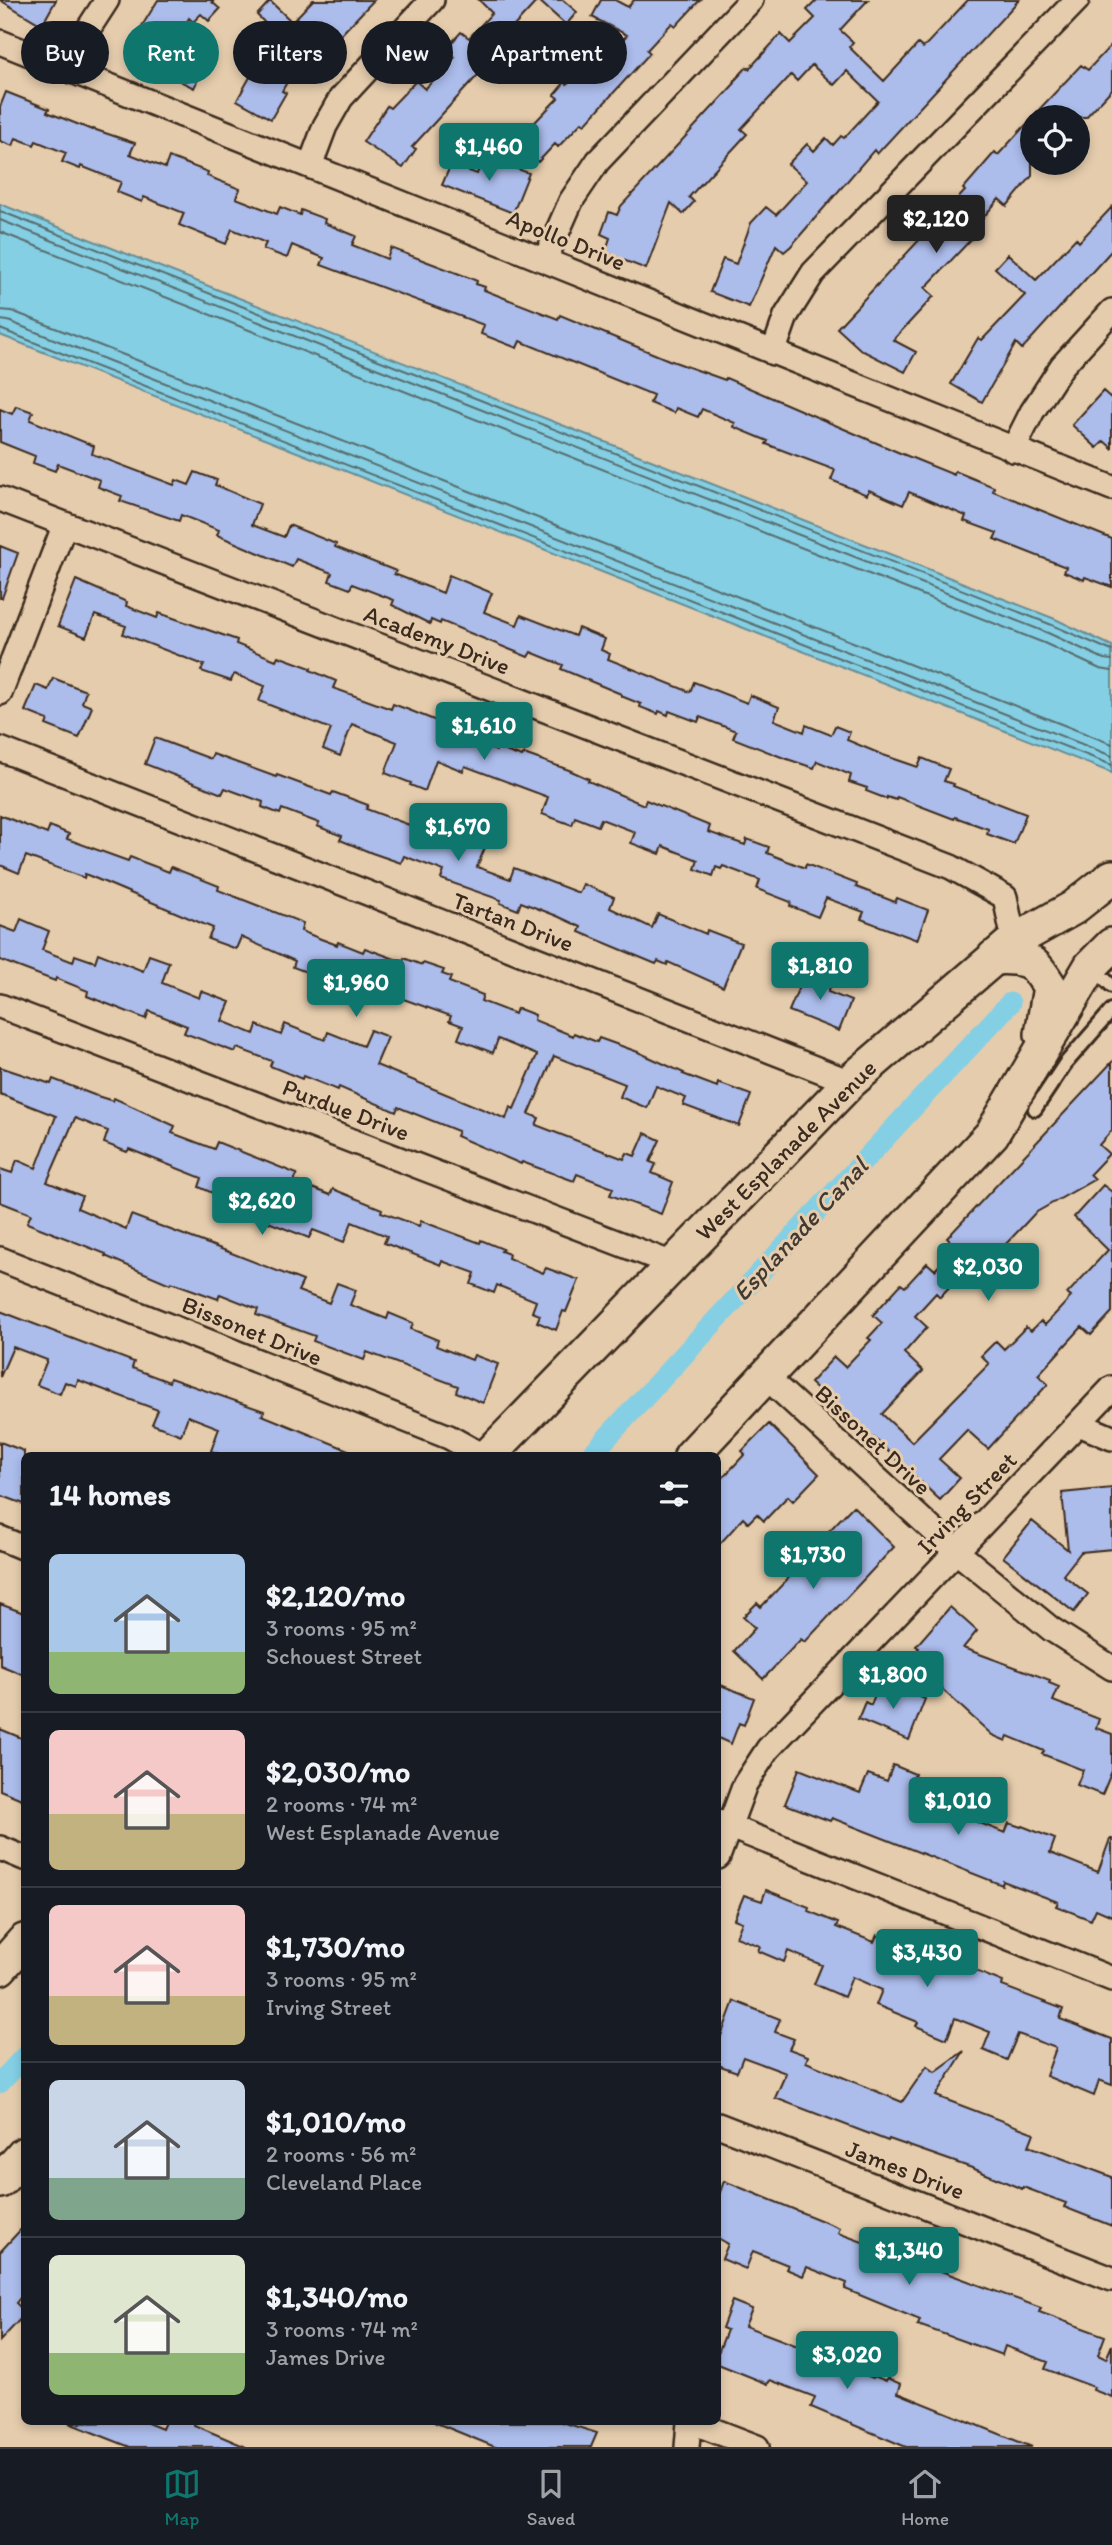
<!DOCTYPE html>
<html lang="en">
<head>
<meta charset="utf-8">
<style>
  :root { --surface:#171b24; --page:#242831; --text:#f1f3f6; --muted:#9ea1a6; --line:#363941; --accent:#0f766e }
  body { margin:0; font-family:Itim,sans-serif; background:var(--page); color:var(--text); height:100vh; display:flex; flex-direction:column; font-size:26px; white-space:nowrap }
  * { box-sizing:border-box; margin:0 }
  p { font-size:23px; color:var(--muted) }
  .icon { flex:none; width:38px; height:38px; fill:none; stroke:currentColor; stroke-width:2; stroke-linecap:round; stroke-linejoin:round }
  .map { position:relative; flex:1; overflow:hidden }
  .panel { position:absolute; left:21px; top:1452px; width:700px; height:973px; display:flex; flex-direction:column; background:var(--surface); border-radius:10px; box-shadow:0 4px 10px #0003 }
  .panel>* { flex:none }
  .hud { position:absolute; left:21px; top:21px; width:700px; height:63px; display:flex; gap:14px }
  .tools { position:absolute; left:1020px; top:105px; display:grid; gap:14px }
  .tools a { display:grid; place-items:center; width:70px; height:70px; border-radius:50%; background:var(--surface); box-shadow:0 4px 10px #0003; font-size:35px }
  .price { position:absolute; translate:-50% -60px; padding:0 16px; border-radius:7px; background:var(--accent); color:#fff; font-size:23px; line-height:46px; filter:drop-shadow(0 2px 4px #0008) }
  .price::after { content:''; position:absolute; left:50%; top:42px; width:21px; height:16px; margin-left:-10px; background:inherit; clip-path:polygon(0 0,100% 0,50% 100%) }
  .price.on { background:#222; color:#fff }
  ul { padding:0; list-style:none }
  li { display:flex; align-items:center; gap:21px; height:175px; padding:0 28px }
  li+li { border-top:2px solid var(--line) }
  li span { display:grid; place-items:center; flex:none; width:196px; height:140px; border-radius:10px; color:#555 }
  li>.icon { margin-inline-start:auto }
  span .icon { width:84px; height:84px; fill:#fffc; stroke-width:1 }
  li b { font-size:30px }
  h2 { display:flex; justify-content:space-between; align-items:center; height:84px; padding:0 28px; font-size:30px }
  .chip { padding:0 24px; border-radius:32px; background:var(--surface); box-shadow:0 4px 10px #0003; font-size:24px; line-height:63px }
  .chip.on { background:var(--accent); color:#fff }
  .menu { display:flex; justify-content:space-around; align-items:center; height:98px; border-top:2px solid var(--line); background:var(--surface); font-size:19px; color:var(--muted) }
  .menu a { display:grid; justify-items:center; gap:4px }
  .menu .on { color:var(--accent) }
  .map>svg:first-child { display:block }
  .water { fill:#84cfe4; stroke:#678d95; stroke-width:2 }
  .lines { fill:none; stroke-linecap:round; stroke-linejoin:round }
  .shore { stroke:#586c6d; stroke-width:2 }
  .canal { stroke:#84cfe4; stroke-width:21 }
  .building { fill:#acbceb; stroke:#3b2a1e; stroke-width:2 }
  .service-casing { stroke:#3b2a1e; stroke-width:18 }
  .minor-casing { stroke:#3b2a1e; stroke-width:28 }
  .secondary-casing { stroke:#3b2a1e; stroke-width:38 }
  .service { stroke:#e5ccad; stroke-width:12 }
  .minor { stroke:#e5ccad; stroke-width:23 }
  .secondary { stroke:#e5ccad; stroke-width:33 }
  .labels { text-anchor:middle; stroke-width:6; stroke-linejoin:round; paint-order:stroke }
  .street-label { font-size:24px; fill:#3b2a1e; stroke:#e5ccad }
  .water-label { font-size:26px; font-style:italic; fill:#423a32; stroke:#e5ccad }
</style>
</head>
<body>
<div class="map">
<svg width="1112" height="2447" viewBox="0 0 1112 2447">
  <rect width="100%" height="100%" fill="#e5ccad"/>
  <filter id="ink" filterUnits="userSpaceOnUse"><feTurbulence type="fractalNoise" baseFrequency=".0143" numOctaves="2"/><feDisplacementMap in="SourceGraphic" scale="14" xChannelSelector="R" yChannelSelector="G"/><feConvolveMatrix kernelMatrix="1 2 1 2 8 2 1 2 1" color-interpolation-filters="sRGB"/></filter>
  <g filter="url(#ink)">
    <path class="water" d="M0,204L1055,619L1112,646V773L0,335Z"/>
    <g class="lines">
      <path class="shore" d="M0,211L1052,625L1112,651
        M0,220L1048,633L1104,659L1112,660
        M0,232L1044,643L1100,669L1112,671
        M0,310L12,311L1112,744
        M0,320L8,321L1112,756
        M0,329L1112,765"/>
      <path class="canal" d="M590,1456L1010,1003
        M0,2083L24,2057"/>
    </g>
    <path class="building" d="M0,0H56L42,25Z
      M158,0H214L212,2L220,9L209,21L201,14L193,22L189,18L169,50L204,67L194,88L170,76L169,78L130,54L141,37L137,34Z
      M313,0H374L311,66L301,57L282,91L286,93L271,119L237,100L275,33L257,15L270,1L292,22Z
      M479,0H563L577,12L566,25L538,0L504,37L509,41L412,147L416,149L403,168L363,142L387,106L390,108L416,81L425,89L455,57L446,49L461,32L469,38L492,13Z
      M601,0H615L628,7L634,0H700L676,26L672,23L647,50L650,53L585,124L582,122L558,147L555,144L538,162L516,142L558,98L554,95L565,82L567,84L585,65L592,72L627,35L592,17Z
      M817,0H868L840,30L853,42L849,47L884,81L918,44L923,48L968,0H1019L877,154L874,150L791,246L784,252L776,245L749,307L710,292L723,259L736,264L751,223L766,207L776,215L807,181L788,164L807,144L814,151L826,138L833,145L841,136L844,138L878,101L847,71L834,85L812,65L797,81L791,75L741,129L747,134L689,197L694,202L683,214L671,203L646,269L605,253L610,238L601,234L609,212L617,215L621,206L735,83L734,81L747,67L749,69L781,34L790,43L815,18L807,10Z
      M1112,44V89L1086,117H1032L1081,65L1088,70Z
      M6,92L49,109L47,112L92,130L93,129L135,143L130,154L165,168L169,157L208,172L207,176L240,189L236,198L277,214L280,207L300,215L301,210L325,219L324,223L356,236L352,245L387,259L391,248L470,278L477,281L476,284L485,287L484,290L558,319L560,315L669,360L725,380L726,378L900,453L954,475L955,471L994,487L993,491L1112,539V587L1085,577L1084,580L1064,572L1066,567L994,539L997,533L964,521L966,516L909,492L903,505L869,490L867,495L831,480L835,470L766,444L768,441L734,427L735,423L702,409L698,417L676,408L674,413L650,403L653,395L520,341L517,348L481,334L484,325L321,265L324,258L292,245L287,258L263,249L266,243L232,229L226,244L179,225L184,213L144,197L142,202L117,192L121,182L81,166L80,169L62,162L66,153L36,141L34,145L16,138L13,146L0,141V107Z
      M1032,118V176L1007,206L999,199L974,228L978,232L925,288L934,296L893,340L916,352L905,372L861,350L837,328L965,191L963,189L995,152L998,155Z
      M483,157L529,173L513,213L442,185L451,164L477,174Z
      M1112,207V250L1022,349L1016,343L982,402L951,384L978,338L982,340L1025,295L995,268L1008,254L1036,280L1076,238L1079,242Z
      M1103,391L1112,399V448L1104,441L1097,448L1072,425Z
      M16,406L33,412L30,420L94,446L92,454L174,485L176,480L189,485L195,472L217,480L215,485L260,504L252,525L284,537L289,525L336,544L335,547L396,571L394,574L443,593L449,575L492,593L484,612L517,625L521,615L575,636L578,628L605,639L601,650L610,654L608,659L690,692L694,682L747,703L750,695L779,707L774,720L804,732L806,725L831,735L835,726L850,732L847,740L883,755L918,767L922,758L949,769L944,781L954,784L953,786L1026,814L1014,844L987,834L988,829L955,817L954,819L897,797L896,800L887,797V799L866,791L867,788L849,782L851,775L817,761L814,768L784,758L733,738L736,731L700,717L698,722L669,711L668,715L659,711L658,714L640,707L641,704L621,696V694L561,669L563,665L531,652L528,657L441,621L440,624L431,620L430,624L392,605L394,600L352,584L350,589L329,581L332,573L296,559L292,567L217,535L219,530L181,515L179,521L120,501L122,496L98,487L100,480L58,464L55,471L33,463L35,456L0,442V409L12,414Z
      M0,546L18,553L2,598H0Z
      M76,580L127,602L126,606L157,618L159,613L237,640L236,644L276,660L278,656L311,668L310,670L336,681L333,688L391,709L393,704L409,710L449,726L447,732L496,751L497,748L522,757L524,754L569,770L589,779L588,781L644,805L646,800L710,826L708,832L745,845L747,839L769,847L767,853L805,868L806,864L857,884L856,887L895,902L897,898L928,910L917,940L861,919L864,912L826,898L818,917L790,906L791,902L757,889L760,880L723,866L721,869L716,867L713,876L695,869L698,860L663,846L660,854L631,843L635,832L601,819L598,826L575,817L572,825L542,814L548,797L465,766L463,771L436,760L425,791L410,785L411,783L385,773L397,742L352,724L340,756L323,749L331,729L259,701L265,686L234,674L231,681L201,671L204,665L123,634L126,626L95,615L86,637L58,626Z
      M53,678L86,691L82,703L92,707L79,738L46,725L48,720L25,711L36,685L48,690Z
      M155,738L211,759L213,754L276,777L277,775L331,795L333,792L368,805L366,809L412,826L415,817L486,845L477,867L510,879L514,868L579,893L583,884L614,897L610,908L652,928L658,914L706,934L707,930L741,943L723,987L668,962L667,965L658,961L656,964L579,932L581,927L557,916L521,902L518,910L500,903L501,900L441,879L444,871L404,856L401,863L372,853L340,840L342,836L317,826L319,823L282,809L280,814L262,807L263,802L225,788L222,794L145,764Z
      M0,815L47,834L50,826L69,834L67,839L128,861L130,857L169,872L171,867L219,886L218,890L303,923L301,931L321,939L337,945L338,942L363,952L365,948L403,962L404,958L422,965L423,963L444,970L442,974L451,977L449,982L483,995L481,1001L515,1014L517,1008L535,1015L534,1020L573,1036L574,1033L597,1042L599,1038L638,1052L684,1073L683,1074L717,1087L718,1083L751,1095L739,1126L683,1105L686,1098L656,1086L647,1108L620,1097L625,1084L554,1056L529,1114L539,1118L536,1125L624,1159L627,1153L635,1156L645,1133L660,1140L650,1162L656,1164L652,1173L673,1182L661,1214L610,1195L613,1188L577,1174L574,1181L522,1162L521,1164L456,1136L458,1131L398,1107L396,1112L339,1087L338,1090L303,1076L302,1079L270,1066L272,1061L237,1048L235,1052L184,1033L187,1026L149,1011L146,1019L87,996L88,991L56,978L55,981L0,960V926L16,932L21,919L49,931L42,950L73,962L75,955L95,962L98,953L143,971L149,955L169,962L162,983L199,998L201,991L230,1002L222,1021L254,1034L257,1025L281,1035L285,1024L325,1040L328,1032L363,1046L370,1030L388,1037L376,1065L506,1119L510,1107L514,1109L537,1055L498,1039L493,1053L458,1039L463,1026L449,1021L451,1016L381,991L377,999L293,967L295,961L241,937L236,949L208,939L213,928L85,874L84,878L26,856L19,873L0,865Z
      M806,970L833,980L828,992L851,1001L839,1031L789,1011Z
      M1112,1062V1130L1099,1145L1109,1154L1090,1174L1095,1179L1035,1213L1022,1227L1002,1248L1009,1255L1002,1263L1009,1269L996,1283L989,1276L980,1285L965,1270L940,1297L936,1293L915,1316L927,1327L904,1353L923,1371L882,1414L912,1442L989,1364L981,1356L996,1341L1004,1349L1026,1327L1031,1331L1041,1321L1045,1325L1071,1297L1067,1294L1108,1250L1074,1217L1103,1185L1112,1192V1312L1091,1335L1082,1327L1038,1375L1048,1384L988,1449L967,1430L939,1459L960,1478L940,1500L876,1440L874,1438L872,1441L810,1383L834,1357L845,1367L871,1340L868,1338L882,1323L873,1315L901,1284L905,1287L927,1263L935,1270L956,1247L947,1238Z
      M0,1067L51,1084L53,1079L94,1095L113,1101L114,1098L175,1126L172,1133L214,1149L217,1142L297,1174L294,1181L330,1195L333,1189L382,1209L381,1212L419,1226L421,1221L480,1243L481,1240L503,1249L501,1251L509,1254L508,1258L543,1273L546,1268L579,1280L566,1312L563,1311L556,1330L537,1322L540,1315L532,1312L536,1301L497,1285L494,1293L471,1284L475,1273L442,1261L441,1265L384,1243L387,1236L352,1222L344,1242L313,1230L309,1238L268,1222L274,1206L260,1201L261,1198L232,1186L226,1199L199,1187L202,1178L129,1149L127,1152L104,1143L108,1131L75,1118L47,1182L82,1196L77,1208L126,1229L131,1215L216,1247L303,1281L298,1291L329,1303L337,1283L356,1290L350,1305L387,1319L389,1313L413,1323L411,1329L438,1340L436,1346L472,1360L474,1355L498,1364L483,1403L456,1392L458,1386L367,1352L364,1360L313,1341L315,1336L256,1315L258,1309L220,1294L218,1299L171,1282L170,1284L105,1256L106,1254L27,1223L31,1214L0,1202V1169L12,1173L17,1160L36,1168L56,1116L0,1094Z
      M0,1311L134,1362L132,1368L169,1382L170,1378L264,1411L262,1415L363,1456H224L211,1451L219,1428L188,1416L181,1435L152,1424L158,1410L78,1380L76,1386L65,1382L60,1394L37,1385L47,1360L13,1347L0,1377Z
      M769,1424L819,1474L793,1501L788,1496L764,1521L757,1514L748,1523L743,1518L718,1546V1483L745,1454L742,1451Z
      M0,1442L24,1451V1504L0,1495Z
      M1112,1488V1549L1081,1552L1063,1575L1088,1594L1074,1612L1003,1557L1032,1521L1068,1550L1062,1493Z
      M853,1506L894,1547L805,1642L801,1639L763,1679L734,1651L755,1628L743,1617L757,1603L761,1607L798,1568L795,1566Z
      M0,1604L24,1613V1675L0,1665Z
      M950,1607L977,1631L963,1648L1050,1680L1049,1683L1059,1687L1053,1701L1099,1719L1096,1728L1112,1734V1771L1102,1795L1077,1785L1083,1770L1042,1754L1044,1751L1008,1736L1006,1741L992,1735L909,1659L919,1648L916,1646Z
      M880,1681L925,1699L909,1740L858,1719L865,1702L871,1705Z
      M718,1684L754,1698L744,1725L739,1723L731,1744L718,1738Z
      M0,1729L24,1739V1800L0,1790Z
      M893,1765L915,1774L912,1781L951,1795L949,1801L976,1811L972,1820L1005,1833L1009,1823L1021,1827L1022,1826L1055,1839L1050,1853L1098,1872L1110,1839H1112V1916L1096,1909L1091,1920L1056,1906L1058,1902L1003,1881L1002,1885L832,1818L830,1821L785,1804L799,1769L860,1793L868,1774L887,1781Z
      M766,1890L809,1907L808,1911L838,1923L836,1927L874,1942L877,1935L901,1945L898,1953L939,1969L944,1958L1003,1982L1002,1986L1063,2009L1060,2019L1112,2039V2085L1099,2080L1094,2096L1046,2076L1056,2048L1018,2034L1007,2060L983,2050L990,2032L955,2018L947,2039L916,2026L918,2022L876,2005L882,1990L852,1977L844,1997L814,1984L822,1965L788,1951L784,1962L758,1951L760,1946L736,1937L742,1922L734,1919L744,1895L762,1901Z
      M734,2001L780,2019L775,2032L794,2039L789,2049L808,2056L806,2062L902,2102L927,2066L935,2072L964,2051L936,2096L1034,2133L1029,2146L1112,2177V2226L1064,2207L1066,2203L1023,2187L1022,2189L972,2168L889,2139L888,2141L775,2098L786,2073L743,2057L737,2072L718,2065V2044Z
      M724,2181L840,2228L838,2233L1041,2308L1039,2312L1105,2336L1098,2355L1106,2359L1112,2345V2397L1093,2390L1094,2387L1045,2369L1048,2362L1005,2346L1002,2355L918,2325L920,2320L845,2289L847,2283L807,2267L803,2276L786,2269L788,2265L753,2251L746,2269L722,2259L728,2244L718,2238V2198Z
      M24,2226V2293L16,2303L24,2311V2315L0,2341V2252Z
      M732,2301L752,2309L745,2326L837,2361L836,2364L873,2378L874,2376L886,2381L887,2378L901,2384L898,2393L1032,2447H906L811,2407L815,2397L770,2380L768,2384L718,2364V2353L727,2330L722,2328Z
      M145,2422L162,2429L165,2422H195L194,2425L246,2447H130L69,2423Z
      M434,2422H562L597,2433L591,2447H495Z"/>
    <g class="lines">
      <defs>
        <path id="service" d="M1093,968L1112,986
          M1035,1109L1065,1064L1112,1010"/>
        <path id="minor" d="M0,42L1112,488
          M73,72L85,34L107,0
          M310,166L325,126L341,98L432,0
          M545,260L571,201L598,161L751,0
          M773,353L786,316L813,273L1077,0
          M1013,450L1032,412L1062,366L1112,311
          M0,499L951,867L1005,897L1014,941
          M0,693L65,524
          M0,749L850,1082
          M0,1006L673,1264
          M0,1259L449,1437L483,1456
          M766,1377L957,1552L1051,1629L1112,1668
          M1079,1424L1112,1438
          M0,1538L24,1548
          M718,1822L1112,1979
          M0,1848L24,1858
          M718,1857L745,1784L768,1749L1112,1388
          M718,2125L1112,2279
          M692,2422L757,2447
          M687,2447L689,2422"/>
        <path id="secondary" d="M994,957C1029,958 1032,958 1050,987L1042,1034
          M488,1456L850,1082L1014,941L1073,908L1112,877
          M691,1456L992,1134L1091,966L1112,945
          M0,1968L24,1941
          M0,2181L24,2154"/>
      </defs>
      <use href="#service" class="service-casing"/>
      <use href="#minor" class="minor-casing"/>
      <use href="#secondary" class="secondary-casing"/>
      <use href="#service" class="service"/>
      <use href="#minor" class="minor"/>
      <use href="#secondary" class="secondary"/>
    </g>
  </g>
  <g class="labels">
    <g class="street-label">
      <text transform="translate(566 240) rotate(22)" y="8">Apollo Drive</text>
      <text transform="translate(437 640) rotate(21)" y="8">Academy Drive</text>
      <text transform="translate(513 922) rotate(21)" y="8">Tartan Drive</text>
      <text transform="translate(346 1110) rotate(21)" y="8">Purdue Drive</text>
      <text transform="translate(786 1150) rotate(-45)" y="8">West Esplanade Avenue</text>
      <text transform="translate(252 1331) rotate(22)" y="8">Bissonet Drive</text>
      <text transform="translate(873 1440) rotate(43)" y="8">Bissonet Drive</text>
      <text transform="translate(967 1503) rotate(-46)" y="8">Irving Street</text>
      <text transform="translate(905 2170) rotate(21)" y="8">James Drive</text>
    </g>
    <g class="water-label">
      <text transform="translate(800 1229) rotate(-47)" y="9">Esplanade Canal</text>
    </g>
  </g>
</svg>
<div class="tools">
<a><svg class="icon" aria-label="locate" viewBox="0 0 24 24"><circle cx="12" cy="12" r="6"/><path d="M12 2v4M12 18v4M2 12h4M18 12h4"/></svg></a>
</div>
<b class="price" style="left:489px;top:183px">$1,460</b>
<b class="price on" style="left:936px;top:255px">$2,120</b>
<b class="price" style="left:484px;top:762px">$1,610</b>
<b class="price" style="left:458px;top:863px">$1,670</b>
<b class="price" style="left:820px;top:1002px">$1,810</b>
<b class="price" style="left:356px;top:1019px">$1,960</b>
<b class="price" style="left:262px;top:1237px">$2,620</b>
<b class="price" style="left:988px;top:1303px">$2,030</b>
<b class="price" style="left:813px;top:1591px">$1,730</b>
<b class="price" style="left:893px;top:1711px">$1,800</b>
<b class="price" style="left:958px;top:1837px">$1,010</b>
<b class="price" style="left:927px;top:1989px">$3,430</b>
<b class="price" style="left:909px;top:2287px">$1,340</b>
<b class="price" style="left:847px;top:2391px">$3,020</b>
<div class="hud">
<a class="chip">Buy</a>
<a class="chip on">Rent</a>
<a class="chip">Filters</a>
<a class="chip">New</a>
<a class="chip">Apartment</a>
</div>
<section class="panel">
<h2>14 homes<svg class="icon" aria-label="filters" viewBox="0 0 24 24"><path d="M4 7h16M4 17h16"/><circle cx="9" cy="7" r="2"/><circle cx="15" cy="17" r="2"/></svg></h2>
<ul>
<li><span style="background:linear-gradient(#a9c7e8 70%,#8fb573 0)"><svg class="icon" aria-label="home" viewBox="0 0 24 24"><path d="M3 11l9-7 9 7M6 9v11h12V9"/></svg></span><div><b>$2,120/mo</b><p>3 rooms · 95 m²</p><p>Schouest Street</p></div></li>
<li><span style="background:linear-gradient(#f6c9c9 60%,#c2b280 0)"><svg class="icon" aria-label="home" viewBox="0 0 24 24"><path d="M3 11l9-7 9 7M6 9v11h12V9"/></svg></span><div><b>$2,030/mo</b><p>2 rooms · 74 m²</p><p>West Esplanade Avenue</p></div></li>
<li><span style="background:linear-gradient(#f6c9c9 65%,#c2b280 0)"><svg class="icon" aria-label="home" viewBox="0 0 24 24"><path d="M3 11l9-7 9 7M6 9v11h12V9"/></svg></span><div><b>$1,730/mo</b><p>3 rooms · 95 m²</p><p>Irving Street</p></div></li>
<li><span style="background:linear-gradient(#c9d6e8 70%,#7fa58c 0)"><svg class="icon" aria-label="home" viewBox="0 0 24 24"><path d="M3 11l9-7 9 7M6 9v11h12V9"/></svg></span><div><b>$1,010/mo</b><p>2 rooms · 56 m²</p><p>Cleveland Place</p></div></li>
<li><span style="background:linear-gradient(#dfe7d0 70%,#8fb573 0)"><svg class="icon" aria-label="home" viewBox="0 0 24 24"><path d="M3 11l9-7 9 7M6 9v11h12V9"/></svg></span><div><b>$1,340/mo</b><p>3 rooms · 74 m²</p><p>James Drive</p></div></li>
</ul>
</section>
</div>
<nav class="menu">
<a class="on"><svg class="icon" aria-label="map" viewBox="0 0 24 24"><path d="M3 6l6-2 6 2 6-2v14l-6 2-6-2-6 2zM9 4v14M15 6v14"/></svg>Map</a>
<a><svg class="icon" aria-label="saved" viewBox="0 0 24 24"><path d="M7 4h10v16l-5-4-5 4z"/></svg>Saved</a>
<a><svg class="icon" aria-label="home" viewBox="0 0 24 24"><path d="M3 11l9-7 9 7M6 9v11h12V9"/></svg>Home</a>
</nav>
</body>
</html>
